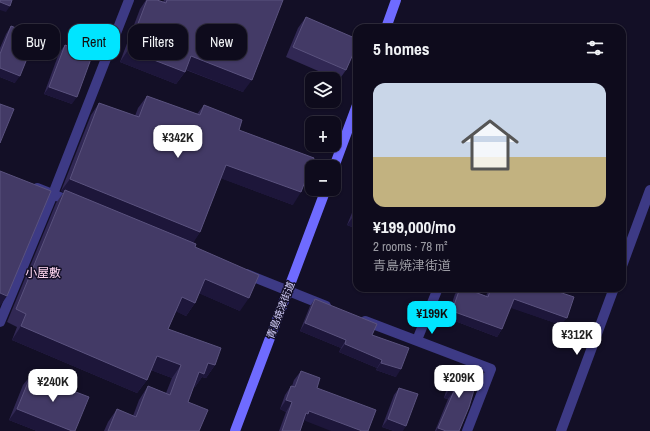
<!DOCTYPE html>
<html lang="en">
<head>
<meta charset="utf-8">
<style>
  :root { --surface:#0e0b1c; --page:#171425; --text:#f1f3f6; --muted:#9b9ba3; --line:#2e2b3b; --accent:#00e5ff }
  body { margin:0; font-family:"Archivo Narrow","Noto Sans JP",sans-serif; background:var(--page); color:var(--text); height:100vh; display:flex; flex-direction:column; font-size:15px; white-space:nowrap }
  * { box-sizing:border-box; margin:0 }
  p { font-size:13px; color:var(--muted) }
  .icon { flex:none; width:22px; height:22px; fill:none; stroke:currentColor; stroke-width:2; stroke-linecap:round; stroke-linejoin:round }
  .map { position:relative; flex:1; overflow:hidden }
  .panel { position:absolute; left:353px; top:24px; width:273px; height:268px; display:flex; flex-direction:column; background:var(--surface); border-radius:12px; box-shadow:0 1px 3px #0004,0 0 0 1px var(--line) }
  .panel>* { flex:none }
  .hud { position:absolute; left:12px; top:24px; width:281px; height:36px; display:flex; gap:8px }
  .fabs { position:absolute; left:305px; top:72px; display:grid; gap:8px }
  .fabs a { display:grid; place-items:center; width:36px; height:36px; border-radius:8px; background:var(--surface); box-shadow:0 1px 3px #0004,0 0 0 1px var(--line); font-size:20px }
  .price { position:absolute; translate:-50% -34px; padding:0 9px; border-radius:8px; background:#fff; color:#222; font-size:13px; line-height:26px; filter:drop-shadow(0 1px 2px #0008) }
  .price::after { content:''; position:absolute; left:50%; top:24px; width:12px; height:9px; margin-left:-6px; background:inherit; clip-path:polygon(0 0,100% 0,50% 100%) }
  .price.on { background:var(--accent); color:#111 }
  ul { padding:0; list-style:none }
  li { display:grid; align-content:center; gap:8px; height:212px; padding:0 20px }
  li span { display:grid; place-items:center; height:124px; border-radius:12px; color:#555 }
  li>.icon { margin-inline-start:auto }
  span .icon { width:72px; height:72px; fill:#fffc; stroke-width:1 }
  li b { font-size:17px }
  h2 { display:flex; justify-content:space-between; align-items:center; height:48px; padding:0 20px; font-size:17px }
  .tag { padding:0 14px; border-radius:12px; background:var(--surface); box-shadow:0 1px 3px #0004,0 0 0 1px var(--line); font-size:14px; line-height:36px }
  .tag.on { background:var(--accent); color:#111 }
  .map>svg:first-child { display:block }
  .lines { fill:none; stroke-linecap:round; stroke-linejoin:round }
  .minor { stroke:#3d3a85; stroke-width:10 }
  .secondary { stroke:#6f6bff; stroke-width:10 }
  .wall { fill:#312854 }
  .shaded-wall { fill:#1d163a }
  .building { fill:#433a66; stroke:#5a527e }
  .labels { text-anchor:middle; stroke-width:3; stroke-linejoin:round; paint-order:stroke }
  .street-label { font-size:10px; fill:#d9d4ff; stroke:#130f26 }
  .quarter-label { font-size:12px; fill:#ffd6f0; stroke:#130f26 }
</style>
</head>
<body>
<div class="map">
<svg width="650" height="431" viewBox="0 0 650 431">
  <rect width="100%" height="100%" fill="#130f26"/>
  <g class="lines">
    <path class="minor" d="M37,188L72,202
      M622,266L650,190
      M246,274L326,306
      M365,321L491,369L467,431
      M0,322L53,194L129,0
      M417,340L438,288
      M561,431L614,288"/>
    <path class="secondary" d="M386,28L396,0
      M334,167L357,105
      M235,431L326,189"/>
  </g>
  <path class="wall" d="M146,0H157L163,2L164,0H283L243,92L186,70L185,72L176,84L120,62L140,9Z
    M306,17L346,70L339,80L286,57L298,28Z
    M11,26L15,83L0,77V48L6,34Z
    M65,45L72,104L44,94L59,53Z
    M147,96L197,114L204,105L239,130L293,205L221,178L200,232L193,242L195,247L240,311L199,293L195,303L186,316L176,311L168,329L215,365L206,378L202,377L195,387L194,386L188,402L199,431H104L108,422L117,409L133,416L139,400L148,386L166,393L172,378L151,370L147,380L137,393L12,340L17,327L7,322L56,203L64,192L61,191L91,115L99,103L135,116L138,108Z
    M357,204V229L347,225L354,208Z
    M460,288H464L486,296L489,288H561L559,292L561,325L510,307L502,329L497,337L447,318L455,294Z
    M315,299L372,335L396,377L376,370L377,368L339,352L341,348L300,331L310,306Z
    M456,366L459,431H435L448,399L444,398L451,374Z
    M301,371L304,421L300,431H279L286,412L280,409L285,395L291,386H292L294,380Z
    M31,375L75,431H37L9,420L23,385Z
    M399,388L403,431H394L382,427L394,395Z"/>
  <path class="shaded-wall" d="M0,2L10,6L6,12L0,10Z
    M128,50L185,72L176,84L120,62Z
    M191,56L252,80L243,92L182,68Z
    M0,68L20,76L15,83L0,77Z
    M49,87L77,97L72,104L44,94Z
    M226,165L301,192L293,205L217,177Z
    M70,179L200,232L192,245L65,190L64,192L61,191Z
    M355,214L357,215V229L347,225Z
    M205,279L249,298L240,311L196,292Z
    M0,293L7,296L0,306Z
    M182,297L195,303L186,316L173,310Z
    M514,299L567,318L561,325L508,307Z
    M452,311L502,329L497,337L447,318Z
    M305,323L346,340L341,348L300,331Z
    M21,326L147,380L137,393L12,340Z
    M345,344L382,360L377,368L339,352Z
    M157,356L181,365L172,378L148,369Z
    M208,363L215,365L206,378L202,377L195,387L190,385L199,372Z
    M381,363L401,369L396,377L376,370Z
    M449,390L454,391L448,399L444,398Z
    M286,400L292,402L286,412L280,409Z
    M17,409L72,431H37L9,420Z
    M309,411L362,431H331L303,420L306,413Z
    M388,419L406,426L403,431H394L382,427Z
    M438,428L446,431H436Z"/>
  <path class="building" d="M0,0H12L10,6L0,2Z
    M147,0H157L166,3L167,0H283L252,80L191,56L185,72L128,50Z
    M306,17L357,39V45L346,70L293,47Z
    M11,26L36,36L20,76L0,68V54Z
    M65,45L92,56L77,97L49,87Z
    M147,96L200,115L204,105L242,120L239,130L314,158L301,192L226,165L200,232L70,179L99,103L139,117Z
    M0,104L14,109L0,143Z
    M0,171L51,191L7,296L0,293Z
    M65,190L196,244L195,247L259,275L249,298L205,279L195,303L182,297L168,329L221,348L215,365L208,363L204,374L199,372L188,402L208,410L199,431H108L117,409L136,417L148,386L170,395L181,365L157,356L147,380L21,326L26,314L16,309Z
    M357,209V215L355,214Z
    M460,288H464L488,297L491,288H561L559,292L574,297L567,318L514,299L502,329L452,311Z
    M315,299L377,324L372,335L409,348L401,369L381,363L382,360L345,344L346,340L305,323Z
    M456,366L479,373L469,407L459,431H446L438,428L454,391L449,390Z
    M301,371L320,378L317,388L376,410L368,431H362L309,411L308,414L306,413L300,431H282L292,402L286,400L291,386L295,387Z
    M31,375L89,397L75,431H72L17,409Z
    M399,388L418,394L406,426L388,419Z"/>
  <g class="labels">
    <g class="street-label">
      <text transform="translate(280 310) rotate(-69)" y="4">青島焼津街道</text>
    </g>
    <g class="quarter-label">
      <text x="43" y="277">小屋敷</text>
    </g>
  </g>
</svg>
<div class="fabs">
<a><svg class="icon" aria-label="layers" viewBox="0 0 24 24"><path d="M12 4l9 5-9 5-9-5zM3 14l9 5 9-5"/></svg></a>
<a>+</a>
<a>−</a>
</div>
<b class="price" style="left:178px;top:159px">¥342K</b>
<b class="price on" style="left:432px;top:335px">¥199K</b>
<b class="price" style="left:577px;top:356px">¥312K</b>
<b class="price" style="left:459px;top:399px">¥209K</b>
<b class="price" style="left:53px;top:403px">¥240K</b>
<div class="hud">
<a class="tag">Buy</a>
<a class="tag on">Rent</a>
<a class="tag">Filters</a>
<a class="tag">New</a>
</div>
<section class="panel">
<h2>5 homes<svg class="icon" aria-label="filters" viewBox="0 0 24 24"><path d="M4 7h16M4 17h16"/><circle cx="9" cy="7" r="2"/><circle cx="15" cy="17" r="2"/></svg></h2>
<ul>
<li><span style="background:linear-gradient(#c9d6e8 60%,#c2b280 0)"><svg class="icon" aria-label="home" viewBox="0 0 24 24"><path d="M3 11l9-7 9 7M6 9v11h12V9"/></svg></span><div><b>¥199,000/mo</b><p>2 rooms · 78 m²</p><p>青島焼津街道</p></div></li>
</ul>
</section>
</div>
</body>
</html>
